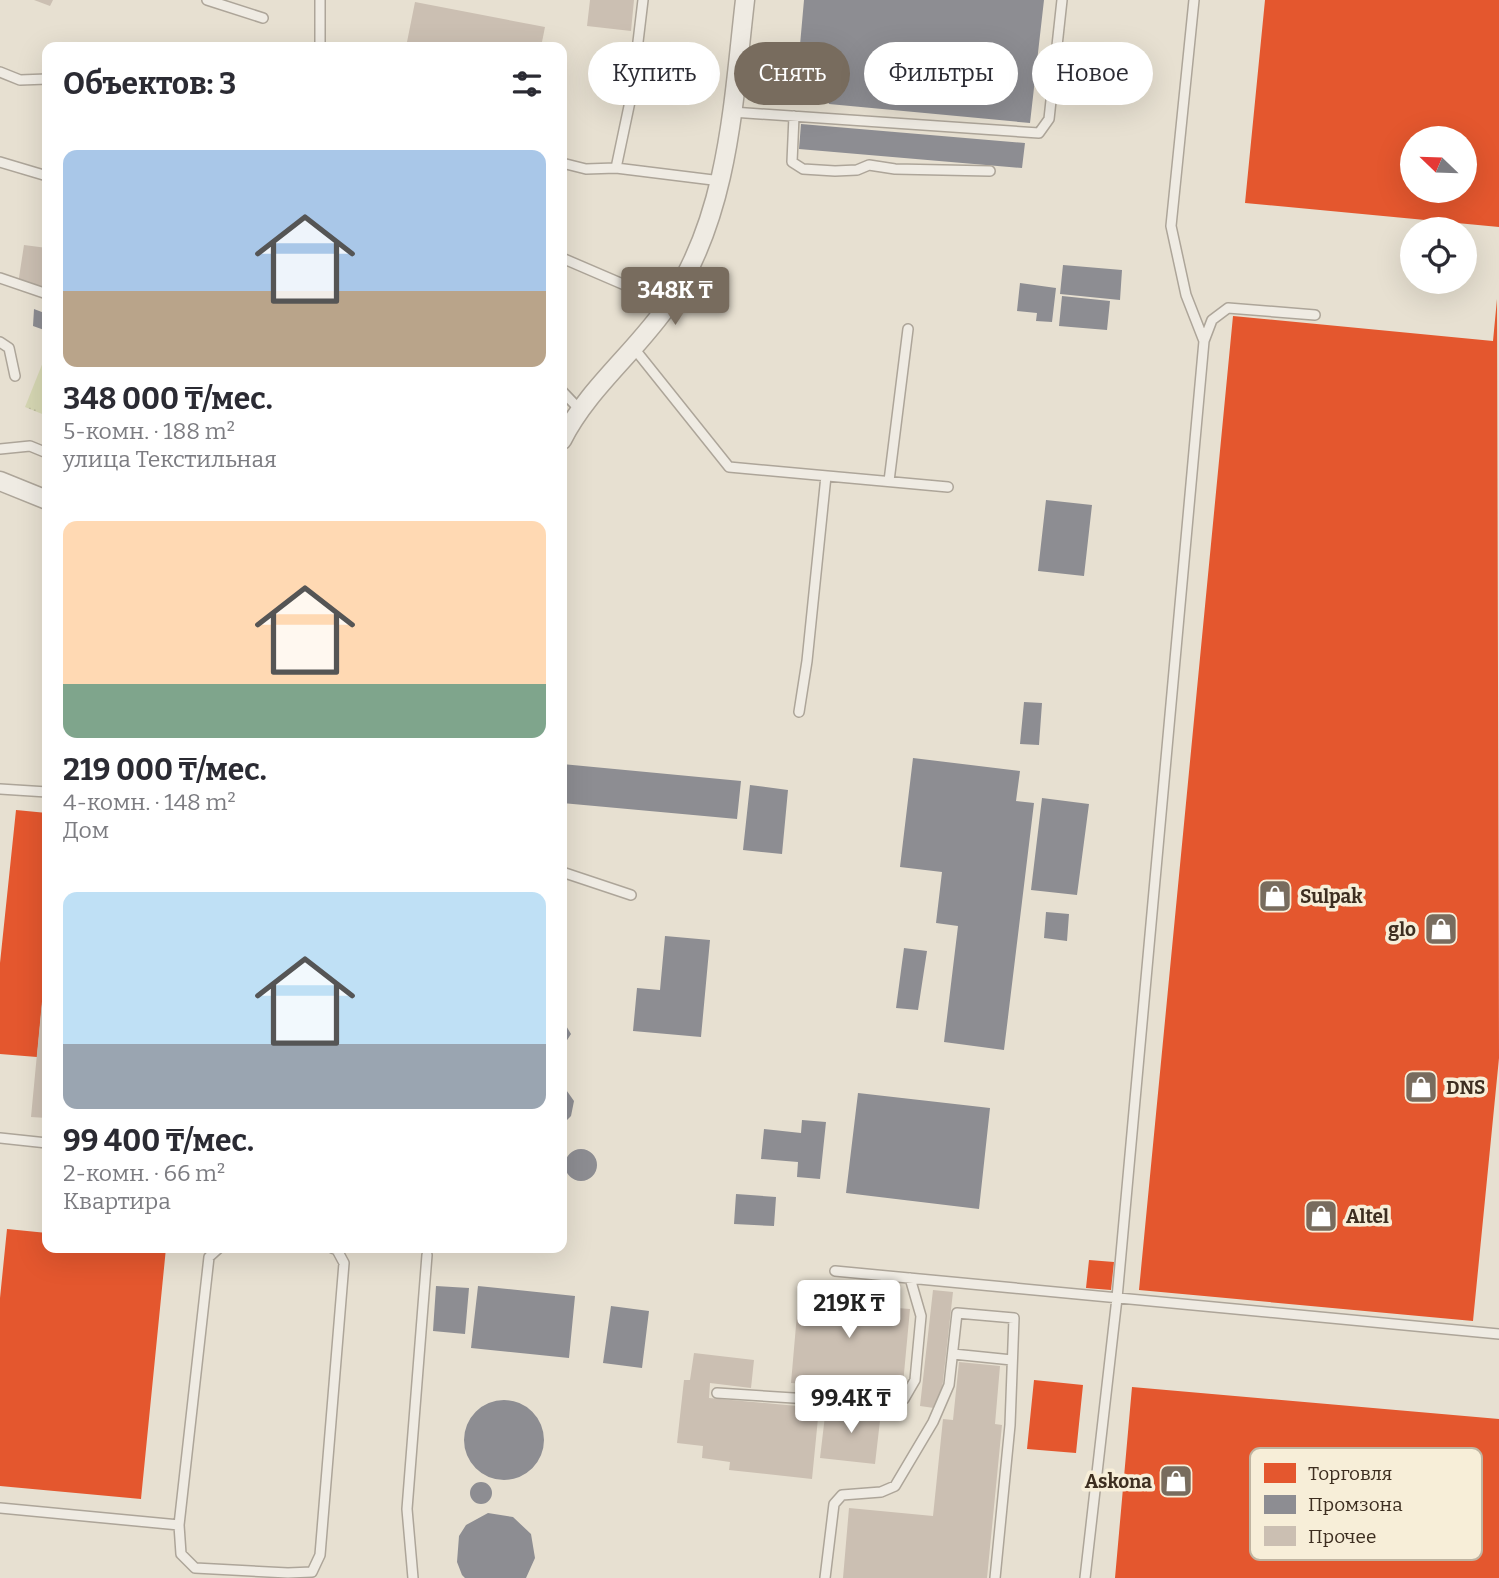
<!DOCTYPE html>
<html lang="ru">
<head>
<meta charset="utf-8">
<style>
  :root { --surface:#fff; --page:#f2f2f3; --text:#2b2b33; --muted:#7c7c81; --accent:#786c5e }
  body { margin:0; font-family:Bitter,serif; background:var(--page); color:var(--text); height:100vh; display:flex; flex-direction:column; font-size:26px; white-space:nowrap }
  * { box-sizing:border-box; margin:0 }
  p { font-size:23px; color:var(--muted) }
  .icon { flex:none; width:38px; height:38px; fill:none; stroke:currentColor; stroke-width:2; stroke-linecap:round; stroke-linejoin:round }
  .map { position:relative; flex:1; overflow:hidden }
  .panel { position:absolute; left:42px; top:42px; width:525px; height:1211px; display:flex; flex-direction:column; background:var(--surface); border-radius:14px; box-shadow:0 7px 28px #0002 }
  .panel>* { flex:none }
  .top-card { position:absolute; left:588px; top:42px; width:665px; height:63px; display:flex; gap:14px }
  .needle { width:46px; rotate:293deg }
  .buttons { position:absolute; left:1400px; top:126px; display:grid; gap:14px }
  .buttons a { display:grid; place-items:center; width:77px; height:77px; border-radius:50%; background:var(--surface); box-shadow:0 7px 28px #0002; font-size:35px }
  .price { position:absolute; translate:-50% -60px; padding:0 16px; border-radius:7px; background:#fff; color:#222; font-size:23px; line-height:46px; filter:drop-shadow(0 2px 4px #0008) }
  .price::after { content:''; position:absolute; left:50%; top:42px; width:21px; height:16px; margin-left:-10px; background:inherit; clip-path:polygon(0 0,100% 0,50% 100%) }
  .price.active { background:var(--accent); color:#fff }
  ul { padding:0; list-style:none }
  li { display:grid; align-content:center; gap:14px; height:371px; padding:0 21px }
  li span { display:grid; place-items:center; height:217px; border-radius:14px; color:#555 }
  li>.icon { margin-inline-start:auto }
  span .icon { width:126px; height:126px; fill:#fffc; stroke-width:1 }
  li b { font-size:30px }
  h2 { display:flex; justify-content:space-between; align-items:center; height:84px; padding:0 21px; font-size:30px }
  .pill { padding:0 24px; border-radius:32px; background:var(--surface); box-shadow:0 7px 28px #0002; font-size:24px; line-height:63px }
  .pill.active { background:var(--accent); color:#fff }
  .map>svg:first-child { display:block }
  .grass { fill:url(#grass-tufts) }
  .shops { fill:#e4572e; fill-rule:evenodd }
  .industry { fill:#8d8d92 }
  .building { fill:#cbbfb2 }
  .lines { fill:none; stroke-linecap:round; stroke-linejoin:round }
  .lane-casing { stroke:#ada599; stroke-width:12 }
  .street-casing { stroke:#ada599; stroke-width:21 }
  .lane { stroke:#efebe3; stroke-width:9 }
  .street { stroke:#efebe3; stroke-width:18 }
  .labels { text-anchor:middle; stroke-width:7; stroke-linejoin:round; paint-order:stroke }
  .poi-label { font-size:19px; font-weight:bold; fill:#3d2e20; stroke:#f7eed8; text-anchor:start }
  .key { fill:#f7eed8; stroke:#bfb4a1; stroke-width:2 }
  .key-label { font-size:19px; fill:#3d2e20 }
</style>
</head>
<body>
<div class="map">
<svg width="1499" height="1578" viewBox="0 0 1499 1578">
  <defs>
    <pattern id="grass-tufts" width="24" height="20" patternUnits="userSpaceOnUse" patternTransform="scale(1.75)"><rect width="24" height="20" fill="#d6d7b3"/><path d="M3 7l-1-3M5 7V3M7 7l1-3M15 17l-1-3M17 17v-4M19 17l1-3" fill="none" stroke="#b9b99a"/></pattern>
  </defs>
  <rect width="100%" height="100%" fill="#e7e0d1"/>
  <path class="grass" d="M47,352V416L25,407Z"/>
  <path class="shops" d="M1265,0H1499V227L1245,203ZM1412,138H1465V191H1412Z
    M1497,299L1499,1058L1473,1321L1139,1290L1233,316L1493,341Z
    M16,810L47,813V952L37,1057L0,1054V963Z
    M7,1229L47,1233V1248H166L141,1499L0,1486V1298Z
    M1089,1260L1114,1262L1111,1290L1086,1288Z
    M1034,1380L1083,1385L1076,1453L1027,1449Z
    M1132,1387L1499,1419V1578H1115Z"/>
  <path class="industry" d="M804,0H1044L1030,123L829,104L823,90H796Z
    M801,124L1025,143L1022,168L799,149Z
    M1063,265L1122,270L1120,300L1060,294Z
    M1020,283L1056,288L1052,322L1036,321L1037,313L1017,311Z
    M1062,296L1110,301L1107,330L1059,326Z
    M34,309L47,314V331L33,326Z
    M1046,500L1092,505L1084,576L1038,571Z
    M1024,702L1042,703L1039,745L1020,744Z
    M913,758L1020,771L1016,801L1034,803L1004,1050L944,1042L958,926L936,923L942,872L900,867Z
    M562,764L741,781L737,819L562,803Z
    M750,785L788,790L782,854L743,850Z
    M1042,798L1089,804L1077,895L1031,890Z
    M1046,912L1069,914L1067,941L1044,938Z
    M665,936L710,940L701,1037L633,1031L637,988L660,990Z
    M904,948L927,951L918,1010L896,1008Z
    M562,1019L571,1034L562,1048Z
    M562,1084L574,1101L571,1116L562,1125Z
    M858,1093L990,1108L979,1209L846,1193Z
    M802,1120L826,1122L820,1179L797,1177L798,1162L761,1159L764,1129L801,1133Z
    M565 1165a16 16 0 1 1 32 0a16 16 0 1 1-32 0Z
    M736,1194L776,1197L774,1226L734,1224Z
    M436,1286L469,1288L465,1334L433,1331Z
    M478,1286L575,1296L569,1358L471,1348Z
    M611,1306L649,1311L642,1368L603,1363Z
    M464 1440a40 40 0 1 1 80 0a40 40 0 1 1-80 0Z
    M470 1493a11 11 0 1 1 22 0a11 11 0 1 1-22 0Z
    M488,1513L513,1517L531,1534L535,1558L526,1578H465L462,1575L457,1562L459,1536L466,1525Z"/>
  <path class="building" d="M34,0H53L50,6Z
    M590,0H634L631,31L587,26Z
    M415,2L545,27L541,47H406Z
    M24,245L47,248V288L18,284Z
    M45,970H47V1118L31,1117Z
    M846,1288L886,1291L885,1307L910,1309L903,1384L879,1382L878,1390L791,1383L799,1291L845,1294Z
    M933,1290L953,1292L942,1390L934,1408L920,1406Z
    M694,1353L754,1360L751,1388L710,1383L709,1398L819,1408L812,1479L729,1470L730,1462L702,1458L703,1446L677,1443L684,1380H690Z
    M959,1362L1000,1366L995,1424L1002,1425L987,1578H843L849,1508L933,1516L943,1419L953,1420Z
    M826,1407L881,1412L875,1464L820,1458Z"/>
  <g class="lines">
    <defs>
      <path id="lane" d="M207,0L263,18
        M1194,0L1171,226L1186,295L1204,341
        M320,47V0
        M0,72L20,80L47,79
        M732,112L1039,133L1049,119L1062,0
        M794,116L792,162L803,169L835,171L857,170L869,165L895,169L990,171
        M0,162L47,176
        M562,163L586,169L616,168L721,181
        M616,168L632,92L643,0
        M562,258L669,304
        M0,278L47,294
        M0,342L9,348L15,376
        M633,347L729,467L948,487
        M562,391L581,411
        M0,449L30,446L47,453
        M889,481L908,329
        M799,712L807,661L826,476
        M0,789L47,792
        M562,872L631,895
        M0,1138L47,1143
        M835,1271L1499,1334
        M953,1354L1012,1360
        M717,1393L888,1404L904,1399L915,1380L921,1316L910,1278
        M0,1508L179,1525L209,1257L219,1248
        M179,1525L181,1554L195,1568L288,1573L312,1572L320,1555L344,1263L337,1250L332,1248
        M413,1578L407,1509L427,1255
        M825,1578L834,1504L842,1495L881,1492L895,1486L933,1422L949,1385L957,1313L1014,1318L1010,1425L995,1578
        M1085,1578L1117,1298L1204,341L1212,320L1228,308L1315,315"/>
      <path id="street" d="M562,440C588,388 638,350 670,302C729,213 733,103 745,0
        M0,481L47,500"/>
    </defs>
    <use href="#lane" class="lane-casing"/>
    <use href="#street" class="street-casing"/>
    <use href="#lane" class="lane"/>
    <use href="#street" class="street"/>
  </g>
  <defs>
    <symbol id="shop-square" viewBox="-11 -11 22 22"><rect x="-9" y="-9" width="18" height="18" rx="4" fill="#786c5e" stroke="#f7eed8"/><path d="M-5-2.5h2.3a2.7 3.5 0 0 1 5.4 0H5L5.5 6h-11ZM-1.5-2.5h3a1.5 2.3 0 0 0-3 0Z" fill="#fff"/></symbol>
  </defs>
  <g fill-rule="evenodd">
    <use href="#shop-square" x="1256" y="877" width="38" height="38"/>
    <use href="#shop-square" x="1422" y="910" width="38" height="38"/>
    <use href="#shop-square" x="1402" y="1068" width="38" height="38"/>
    <use href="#shop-square" x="1302" y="1197" width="38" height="38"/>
    <use href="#shop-square" x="1157" y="1462" width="38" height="38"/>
  </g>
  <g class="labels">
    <g class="poi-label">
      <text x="1300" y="903">Sulpak</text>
      <text x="1416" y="936" text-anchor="end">glo</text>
      <text x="1446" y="1094">DNS</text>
      <text x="1346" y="1223">Altel</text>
      <text x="1152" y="1488" text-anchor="end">Askona</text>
    </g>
  </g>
  <rect x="1250" y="1448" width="232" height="112" rx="10" class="key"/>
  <rect x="1264" y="1463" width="32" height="20" fill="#e4572e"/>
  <rect x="1264" y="1495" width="32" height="19" fill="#8d8d92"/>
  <rect x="1264" y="1526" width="32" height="20" fill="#cbbfb2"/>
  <g class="key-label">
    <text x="1308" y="1480">Торговля</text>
    <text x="1308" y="1511">Промзона</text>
    <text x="1308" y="1543">Прочее</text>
  </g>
</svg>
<div class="buttons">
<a><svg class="needle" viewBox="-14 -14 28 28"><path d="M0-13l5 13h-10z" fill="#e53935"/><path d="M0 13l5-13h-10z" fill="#7c7c81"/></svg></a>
<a><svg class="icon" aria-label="locate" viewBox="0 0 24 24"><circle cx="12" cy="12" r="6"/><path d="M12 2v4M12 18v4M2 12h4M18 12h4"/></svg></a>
</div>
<b class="price active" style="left:675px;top:327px">348K ₸</b>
<b class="price" style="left:849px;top:1340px">219K ₸</b>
<b class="price" style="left:851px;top:1435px">99.4K ₸</b>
<div class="top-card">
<a class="pill">Купить</a>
<a class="pill active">Снять</a>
<a class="pill">Фильтры</a>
<a class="pill">Новое</a>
</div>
<section class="panel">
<h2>Объектов: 3<svg class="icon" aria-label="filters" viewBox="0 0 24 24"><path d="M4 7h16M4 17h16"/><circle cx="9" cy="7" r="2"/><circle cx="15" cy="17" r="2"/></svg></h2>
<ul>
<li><span style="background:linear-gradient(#a9c7e8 65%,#b9a48a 0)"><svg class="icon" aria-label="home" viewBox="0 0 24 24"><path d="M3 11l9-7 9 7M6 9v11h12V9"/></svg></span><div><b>348 000 ₸/мес.</b><p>5-комн. · 188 m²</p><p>улица Текстильная</p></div></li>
<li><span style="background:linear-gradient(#ffd9b3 75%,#7fa58c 0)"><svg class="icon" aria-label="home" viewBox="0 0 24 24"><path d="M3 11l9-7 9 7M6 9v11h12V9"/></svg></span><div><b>219 000 ₸/мес.</b><p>4-комн. · 148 m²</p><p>Дом</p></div></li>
<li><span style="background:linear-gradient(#bfe0f5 70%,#9aa5b1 0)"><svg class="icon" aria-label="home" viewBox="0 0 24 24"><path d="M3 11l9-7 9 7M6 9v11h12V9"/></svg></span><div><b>99 400 ₸/мес.</b><p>2-комн. · 66 m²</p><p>Квартира</p></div></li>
</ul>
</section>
</div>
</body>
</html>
